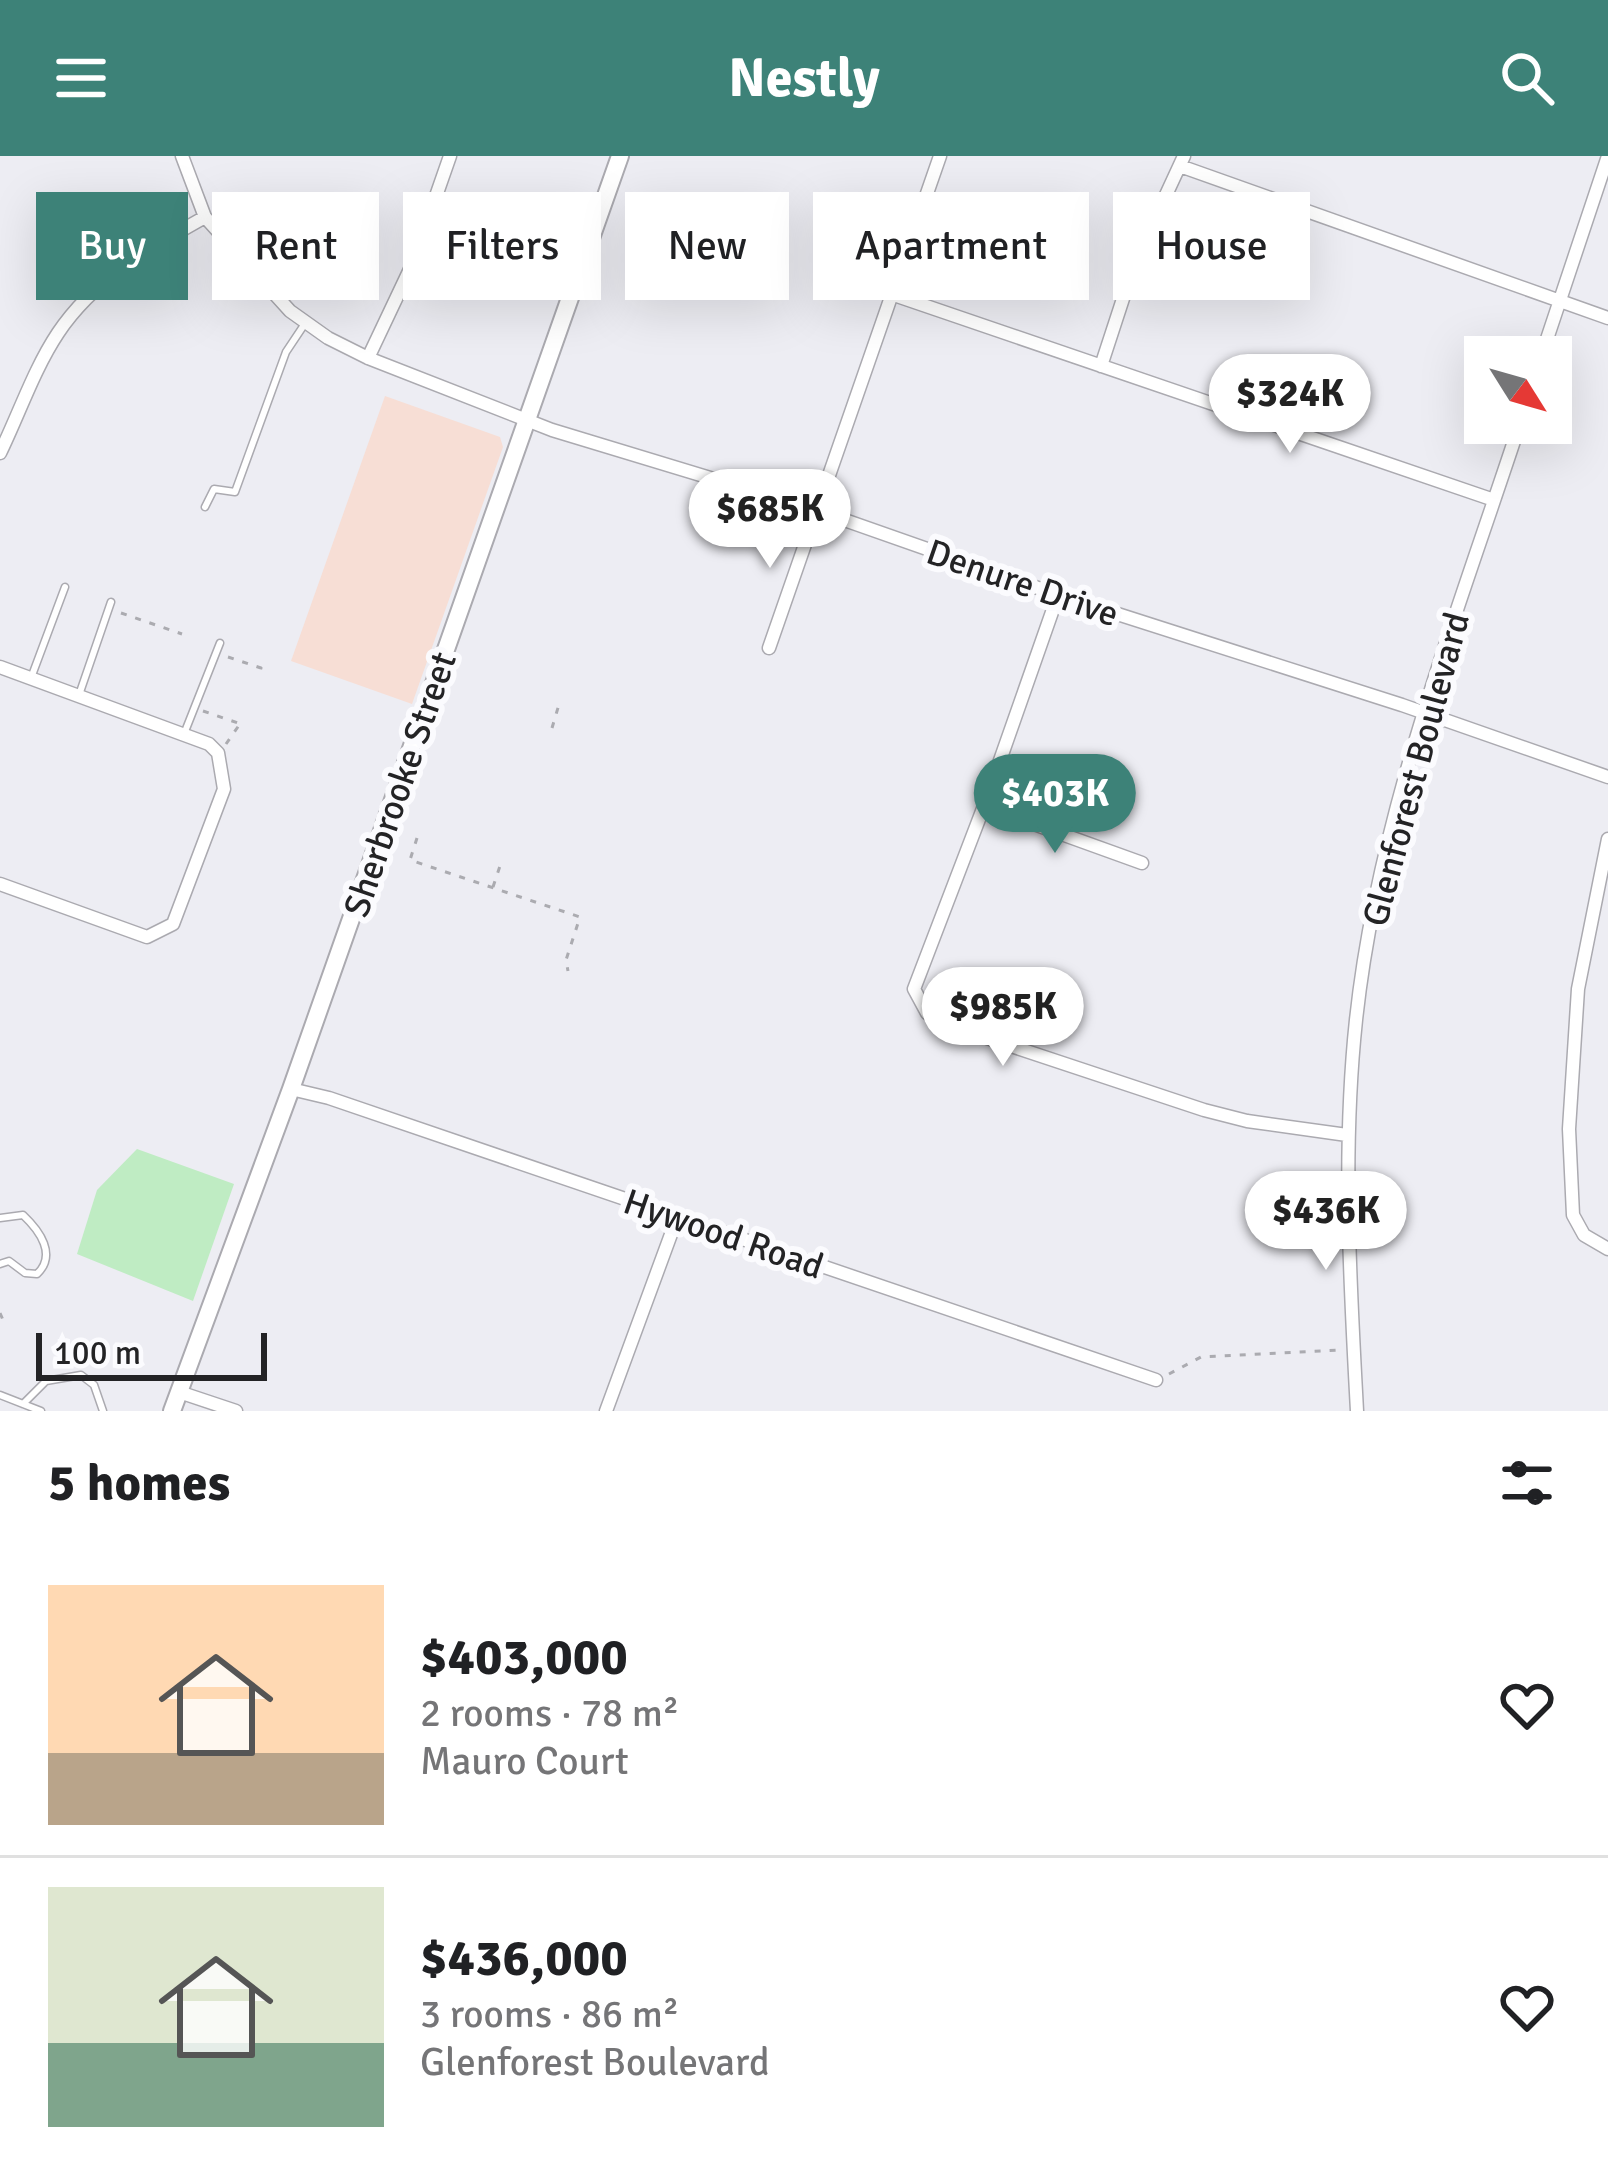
<!DOCTYPE html>
<html lang="en">
<head>
<meta charset="utf-8">
<style>
  :root { --surface:#fff; --page:#f6f6f6; --text:#202124; --muted:#757577; --line:#e0e0e0; --accent:#3d8278 }
  body { margin:0; font-family:Signika,sans-serif; background:var(--page); color:var(--text); height:100vh; display:flex; flex-direction:column; font-size:45px; white-space:nowrap }
  * { box-sizing:border-box; margin:0 }
  p { font-size:39px; color:var(--muted) }
  .icon { flex:none; width:66px; height:66px; fill:none; stroke:currentColor; stroke-width:2; stroke-linecap:round; stroke-linejoin:round }
  .map { position:relative; height:1255px; overflow:hidden }
  .side { display:flex; flex-direction:column; background:var(--surface); flex:1 }
  .side>* { flex:none }
  .guide { position:absolute; left:36px; top:36px; width:1536px; height:108px; display:flex; gap:24px }
  .needle { width:78px; rotate:127deg }
  .controls { position:absolute; left:1464px; top:180px; display:grid; gap:24px }
  .controls a { display:grid; place-items:center; width:108px; height:108px; border-radius:0px; background:var(--surface); box-shadow:0 12px 48px #0002; font-size:60px }
  .scale { position:absolute; left:36px; bottom:30px; width:231px; box-sizing:border-box; padding-left:12px; border:6px solid #232325; border-top:0; font-size:33px; line-height:42px; white-space:nowrap; color:#232325; -webkit-text-stroke:9px #fbfbfe; paint-order:stroke }
  .price { position:absolute; translate:-50% -102px; padding:0 27px; border-radius:42px; background:#fff; color:#222; font-size:39px; line-height:78px; filter:drop-shadow(0 3px 6px #0008) }
  .price::after { content:''; position:absolute; left:50%; top:72px; width:36px; height:27px; margin-left:-18px; background:inherit; clip-path:polygon(0 0,100% 0,50% 100%) }
  .price.on { background:var(--accent); color:#fff }
  ul { padding:0; list-style:none }
  li { display:flex; align-items:center; gap:36px; height:300px; padding:0 48px }
  li+li { border-top:3px solid var(--line) }
  li span { display:grid; place-items:center; flex:none; width:336px; height:240px; border-radius:0px; color:#555 }
  li>.icon { margin-inline-start:auto }
  span .icon { width:144px; height:144px; fill:#fffc; stroke-width:1 }
  li b { font-size:51px }
  h2 { display:flex; justify-content:space-between; align-items:center; height:144px; padding:0 48px; font-size:51px }
  .tag { padding:0 42px; border-radius:0px; background:var(--surface); box-shadow:0 12px 48px #0002; font-size:42px; line-height:108px }
  .tag.on { background:var(--accent); color:#fff }
  header { display:flex; justify-content:space-between; align-items:center; height:156px; padding:0 48px; background:var(--accent); color:#fff; font-size:54px; font-weight:800 }
  .map>svg:first-child { display:block }
  .commercial { fill:#f7ded5 }
  .green { fill:#bfecc3 }
  .lines { fill:none; stroke-linecap:round; stroke-linejoin:round }
  .service-casing { stroke:#abaab0; stroke-width:9 }
  .minor-casing { stroke:#abaab0; stroke-width:15 }
  .secondary-casing { stroke:#abaab0; stroke-width:20 }
  .path { stroke:#ababb0; stroke-width:3; stroke-dasharray:6 9; stroke-linecap:butt }
  .service { stroke:#fff; stroke-width:6 }
  .minor { stroke:#fff; stroke-width:12 }
  .secondary { stroke:#fff; stroke-width:16 }
  .labels { text-anchor:middle; stroke-width:12; stroke-linejoin:round; paint-order:stroke }
  .street-label { font-size:36px; fill:#232325; stroke:#fbfbfe }
</style>
</head>
<body>
<header><svg class="icon" aria-label="menu" viewBox="0 0 24 24"><path d="M4 6h16M4 12h16M4 18h16"/></svg>Nestly<svg class="icon" aria-label="search" viewBox="0 0 24 24"><circle cx="10" cy="10" r="6"/><path d="M15 15l6 6"/></svg></header>
<div class="map">
<svg width="1608" height="1255" viewBox="0 0 1608 1255">
  <rect width="100%" height="100%" fill="#ededf3"/>
  <path class="commercial" d="M385,240L500,281L503,291L412,548L291,505Z"/>
  <path class="green" d="M137,993L234,1028L193,1145L77,1098L97,1034Z"/>
  <g class="lines">
    <defs>
      <path id="service" d="M205,351L214,333L235,336L286,196L304,169
        M31,522L65,431
        M79,539L111,446
        M184,578L220,487
        M0,1062L23,1059C40,1075 57,1099 37,1118L25,1117L9,1105L0,1108
        M0,1239L41,1255
        M23,1248L46,1225L81,1219L94,1229L103,1255"/>
      <path id="minor" d="M182,0L205,61L290,155L328,182L368,202L552,274L816,354L1058,439L1402,549L1608,621
        M1180,10L1608,162
        M891,138L1494,344
        M1541,201L1608,0
        M368,202L412,109L450,0
        M1101,210L1135,106L1184,0
        M0,297C19,258 34,213 58,177C94,123 150,92 205,61
        M1058,439L984,650L914,833L927,857L939,866L1204,954L1247,965L1347,979
        M769,492L940,0
        M0,511L209,588L218,597L224,633L173,768L147,781L0,728
        M984,650L1142,707
        M1608,683L1578,833L1569,973L1573,1059L1584,1079L1608,1093
        M291,933L329,942L1156,1224
        M179,1236L236,1255
        M606,1255L677,1062
        M1357,1255C1350,1124 1342,995 1356,864C1378,659 1456,462 1520,267"/>
      <path id="secondary" d="M172,1255L291,933L620,0"/>
    </defs>
    <use href="#service" class="service-casing"/>
    <use href="#minor" class="minor-casing"/>
    <use href="#secondary" class="secondary-casing"/>
    <path class="path" d="M121,457L182,478
      M228,501L261,512L259,518
      M203,555L241,568
      M552,572L560,545
      M226,588L242,565
      M417,682L410,704L580,761L566,804L568,815
      M493,731L500,710
      M0,1157L3,1164
      M59,1189L69,1212
      M1169,1218L1201,1201L1341,1194"/>
    <use href="#service" class="service"/>
    <use href="#minor" class="minor"/>
    <use href="#secondary" class="secondary"/>
  </g>
  <g class="labels">
    <g class="street-label">
      <text transform="translate(1023 426) rotate(19)" y="13">Denure Drive</text>
      <text transform="translate(1415 613) rotate(-75)" y="13">Glenforest Boulevard</text>
      <text transform="translate(399 628) rotate(-71)" y="13">Sherbrooke Street</text>
      <text transform="translate(724 1077) rotate(19)" y="13">Hywood Road</text>
    </g>
  </g>
</svg>
<div class="controls">
<a><svg class="needle" viewBox="-14 -14 28 28"><path d="M0-13l5 13h-10z" fill="#e53935"/><path d="M0 13l5-13h-10z" fill="#757577"/></svg></a>
</div>
<div class="scale">100 m</div>
<b class="price" style="left:1290px;top:300px">$324K</b>
<b class="price" style="left:770px;top:415px">$685K</b>
<b class="price on" style="left:1055px;top:700px">$403K</b>
<b class="price" style="left:1003px;top:913px">$985K</b>
<b class="price" style="left:1326px;top:1117px">$436K</b>
<div class="guide">
<a class="tag on">Buy</a>
<a class="tag">Rent</a>
<a class="tag">Filters</a>
<a class="tag">New</a>
<a class="tag">Apartment</a>
<a class="tag">House</a>
</div>
</div>
<section class="side">
<h2>5 homes<svg class="icon" aria-label="filters" viewBox="0 0 24 24"><path d="M4 7h16M4 17h16"/><circle cx="9" cy="7" r="2"/><circle cx="15" cy="17" r="2"/></svg></h2>
<ul>
<li><span style="background:linear-gradient(#ffd9b3 70%,#b9a48a 0)"><svg class="icon" aria-label="home" viewBox="0 0 24 24"><path d="M3 11l9-7 9 7M6 9v11h12V9"/></svg></span><div><b>$403,000</b><p>2 rooms · 78 m²</p><p>Mauro Court</p></div><svg class="icon" aria-label="heart" viewBox="0 0 24 24"><path d="M12 20l-8-8c-3-5 5-10 8-4 3-6 11-1 8 4z"/></svg></li>
<li><span style="background:linear-gradient(#dfe7d0 65%,#7fa58c 0)"><svg class="icon" aria-label="home" viewBox="0 0 24 24"><path d="M3 11l9-7 9 7M6 9v11h12V9"/></svg></span><div><b>$436,000</b><p>3 rooms · 86 m²</p><p>Glenforest Boulevard</p></div><svg class="icon" aria-label="heart" viewBox="0 0 24 24"><path d="M12 20l-8-8c-3-5 5-10 8-4 3-6 11-1 8 4z"/></svg></li>
</ul>
</section>
</body>
</html>
